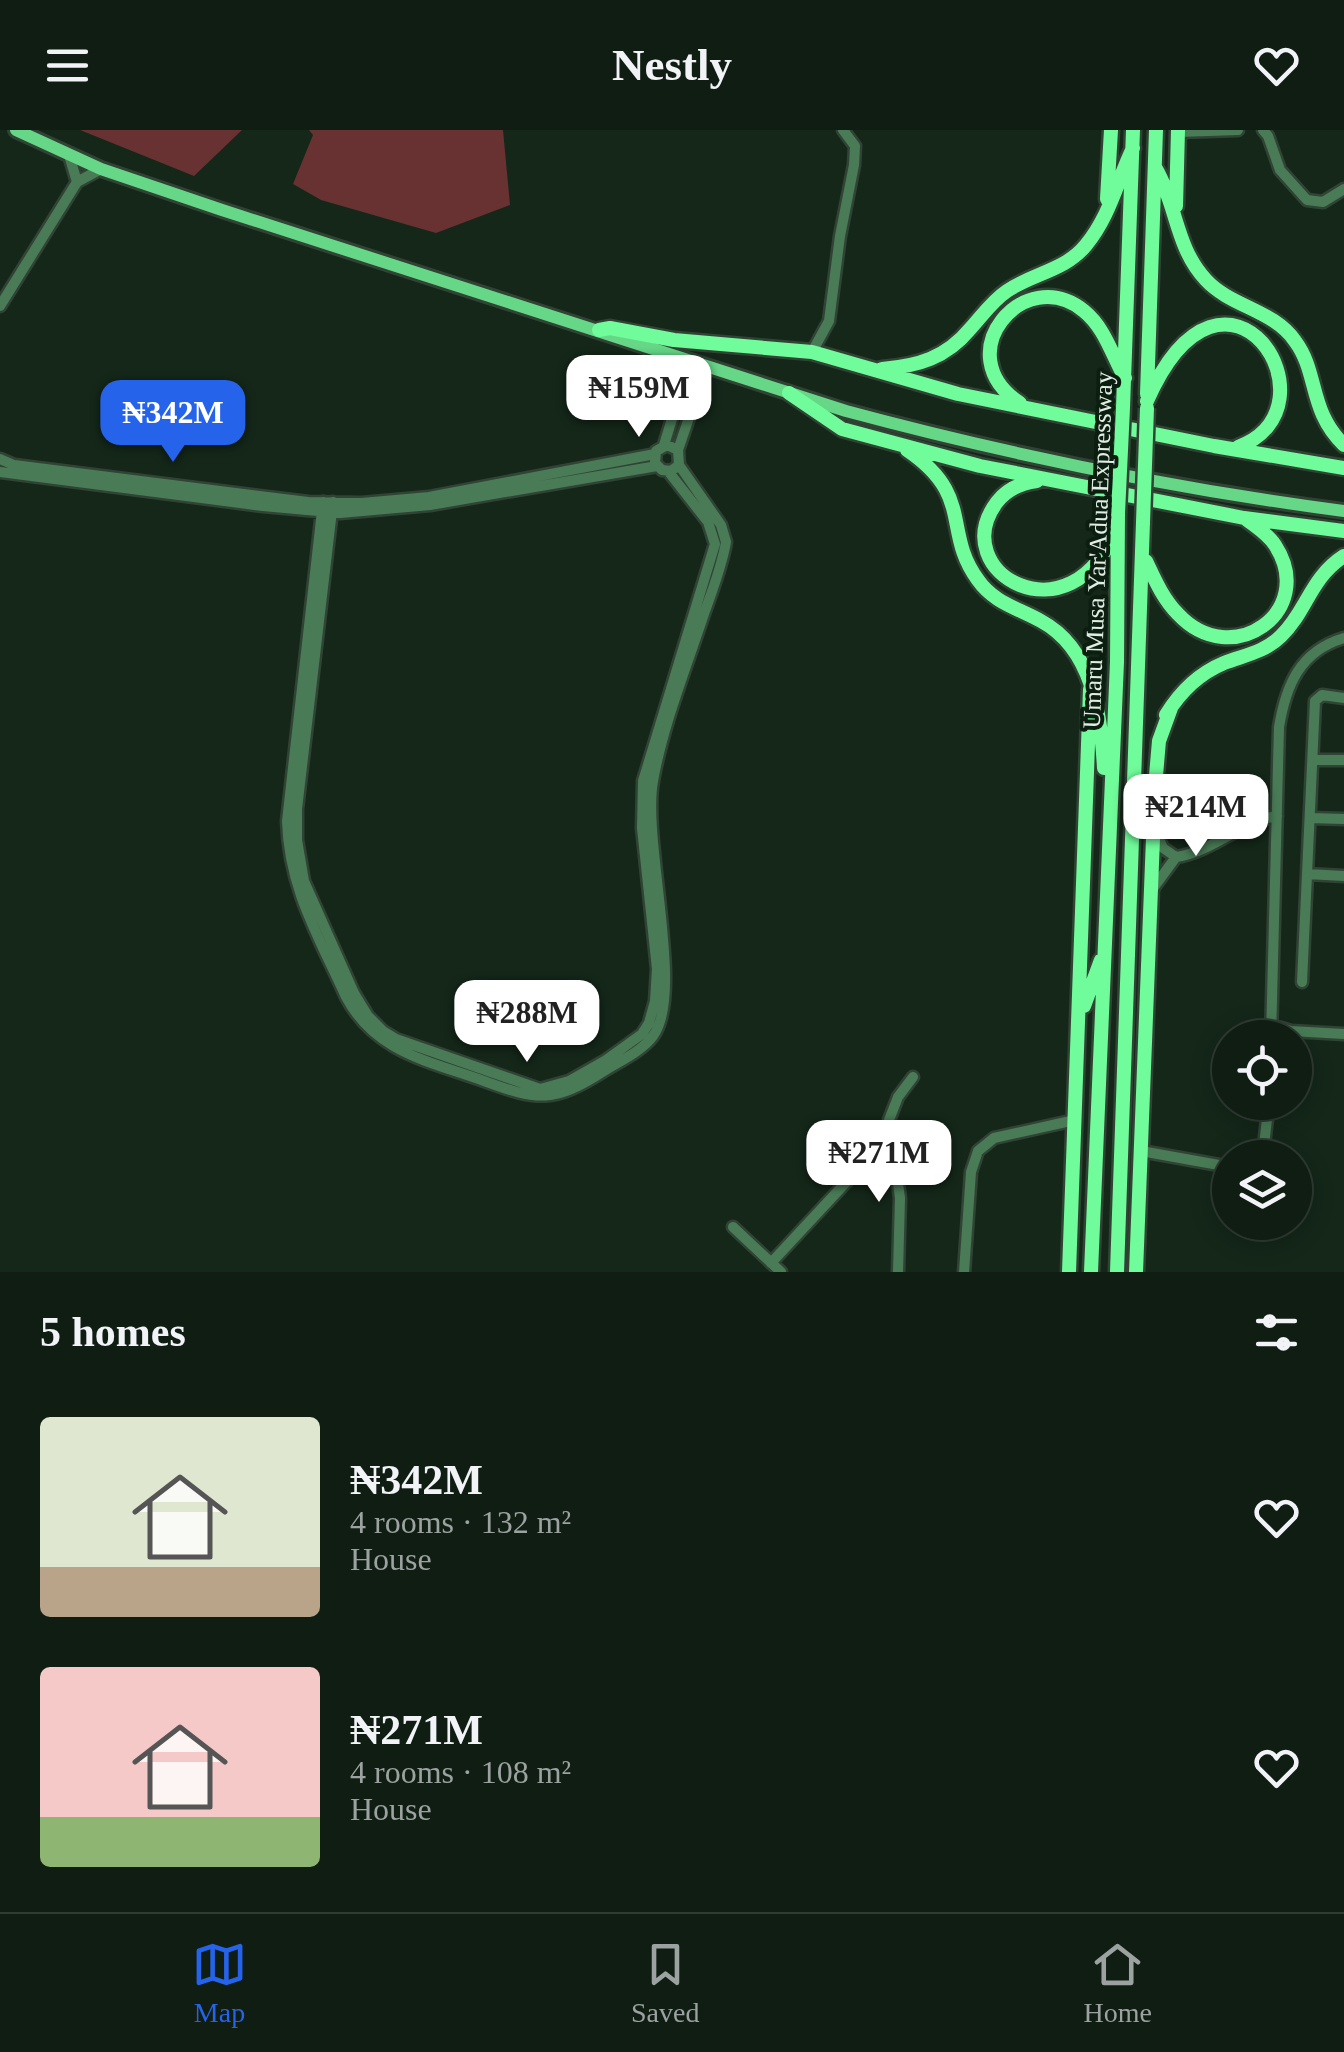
<!DOCTYPE html>
<html lang="en">
<head>
<meta charset="utf-8">
<style>
  :root { --surface:#0f1d13; --page:#18261c; --text:#f1f3f6; --muted:#9ba2a0; --line:#2f3b33; --accent:#2563eb }
  body { margin:0; font-family:"Times New Roman",serif; background:var(--page); color:var(--text); height:100vh; display:flex; flex-direction:column; font-size:38px; white-space:nowrap }
  * { box-sizing:border-box; margin:0 }
  p { font-size:32px; color:var(--muted) }
  .icon { flex:none; width:55px; height:55px; fill:none; stroke:currentColor; stroke-width:2; stroke-linecap:round; stroke-linejoin:round }
  .map { position:relative; height:1142px; overflow:hidden }
  .sheet { display:flex; flex-direction:column; background:var(--surface); flex:1 }
  .sheet>* { flex:none }
  .tools { position:absolute; left:1212px; top:890px; display:grid; gap:20px }
  .tools a { display:grid; place-items:center; width:100px; height:100px; border-radius:50%; background:var(--surface); box-shadow:0 5px 25px #0003,0 0 0 2px var(--line); font-size:50px }
  .price { position:absolute; translate:-50% -85px; padding:0 22px; border-radius:20px; background:#fff; color:#222; font-size:32px; line-height:65px; filter:drop-shadow(0 2px 5px #0008) }
  .price::after { content:''; position:absolute; left:50%; top:60px; width:30px; height:22px; margin-left:-15px; background:inherit; clip-path:polygon(0 0,100% 0,50% 100%) }
  .price.active { background:var(--accent); color:#fff }
  ul { padding:0; list-style:none }
  li { display:flex; align-items:center; gap:30px; height:250px; padding:0 40px }
  li span { display:grid; place-items:center; flex:none; width:280px; height:200px; border-radius:10px; color:#555 }
  li>.icon { margin-inline-start:auto }
  span .icon { width:120px; height:120px; fill:#fffc; stroke-width:1 }
  li b { font-size:42px }
  h2 { display:flex; justify-content:space-between; align-items:center; height:120px; padding:0 40px; font-size:42px }
  header { display:flex; justify-content:space-between; align-items:center; height:130px; padding:0 40px; background:var(--surface); font-size:45px; font-weight:800 }
  .dock { display:flex; justify-content:space-around; align-items:center; height:140px; border-top:2px solid var(--line); background:var(--surface); font-size:28px; color:var(--muted) }
  .dock a { display:grid; justify-items:center; gap:5px }
  .dock .active { color:var(--accent) }
  .map>svg:first-child { display:block }
  .green { fill:#683233 }
  .lines { fill:none; stroke-linecap:round; stroke-linejoin:round }
  .minor-casing { stroke:#314335; stroke-width:15 }
  .major-casing { stroke:#314335; stroke-width:18 }
  .highway-casing { stroke:#314335; stroke-width:19 }
  .minor { stroke:#497c56; stroke-width:10 }
  .major { stroke:#66d787; stroke-width:12 }
  .highway { stroke:#70fc9a; stroke-width:14 }
  .highway-bridge-casing { stroke:#314335; stroke-width:19; stroke-linecap:butt }
  .highway-bridge { stroke:#70fc9a; stroke-width:14 }
  .labels { text-anchor:middle; stroke-width:8; stroke-linejoin:round; paint-order:stroke }
  .street-label { font-size:25px; fill:#e1ede3; stroke:#0b1e10 }
</style>
</head>
<body>
<header><svg class="icon" aria-label="menu" viewBox="0 0 24 24"><path d="M4 6h16M4 12h16M4 18h16"/></svg>Nestly<svg class="icon" aria-label="heart" viewBox="0 0 24 24"><path d="M12 20l-8-8c-3-5 5-10 8-4 3-6 11-1 8 4z"/></svg></header>
<div class="map">
<svg width="1344" height="1142" viewBox="0 0 1344 1142">
  <rect width="100%" height="100%" fill="#142719"/>
  <path class="green" d="M80,0H242L194,46Z
    M309,0H503L510,75L436,103L321,70L293,54L313,5Z"/>
  <g class="lines">
    <defs>
      <path id="minor" d="M1263,0L1268,6L1280,40L1307,70L1323,72L1344,59
        M1178,2L1238,0
        M69,25L77,52
        M0,176L77,52L101,39
        M812,222L829,191L840,106L854,35L855,16L843,0
        M664,315L689,233
        M678,320L706,238
        M0,329L14,335L308,372L362,373L429,367L655,324
        M0,342L263,376L340,383L430,375L657,336
        M323,372L287,691C289,759 319,807 346,867C376,923 429,931 484,951C538,971 554,973 604,941C620,931 642,921 653,906C685,863 642,712 653,651C663,595 686,538 704,484C712,461 722,436 726,412L721,395L679,335L678,320L667,315L656,321L655,333L662,340L671,341L679,335
        M333,372L297,679V710L304,751L354,863L368,886L383,901L396,909L540,959L569,951L606,930L642,904L649,893L655,871L657,839L642,698L643,651L715,414L708,392L668,341
        M1313,630H1344
        M1310,688L1344,689
        M1176,727C1214,721 1240,692 1277,686
        M1307,744L1344,746
        M1154,757L1176,727L1163,718L1155,700
        M1302,852L1315,571L1322,565L1344,568
        M1271,895L1291,901L1344,904
        M1271,908L1279,597C1286,555 1300,521 1344,508
        M1141,1021L1230,1037
        M1259,1028L1264,1015L1269,972
        M733,1097L781,1142
        M771,1133L891,1004
        M898,1142L900,1068L889,990L898,967L913,947
        M964,1142L971,1042L978,1021L994,1008L1075,990"/>
      <path id="major" d="M16,0L101,39L222,80L846,281C1010,325 1176,359 1344,381"/>
      <path id="highway" d="M1155,37C1177,74 1175,117 1206,150C1231,177 1274,180 1295,211C1319,243 1308,280 1344,315
        M1107,69L1111,0
        M1176,76L1178,0
        M599,200L610,198L674,210L812,222L958,264L1214,316L1344,338
        M882,239C918,236 946,228 970,199C982,186 992,171 1007,161C1033,143 1065,141 1086,115C1110,86 1117,51 1133,18
        M789,263L842,299L980,336L1244,388L1344,401
        M1147,264L1156,0
        M1147,271C1226,92 1344,278 1238,317
        M1020,273C946,225 1024,132 1084,181C1105,198 1112,225 1125,248
        M1123,278L1133,0
        M907,320C975,366 942,401 978,450C994,473 1018,478 1041,491C1093,519 1101,585 1104,638
        M1037,351C1021,353 1007,359 997,372C944,443 1072,514 1116,398
        M1146,431C1155,450 1163,469 1178,484C1232,542 1318,481 1275,415C1268,404 1256,397 1246,389
        M1166,585C1180,562 1200,543 1224,533C1245,525 1265,522 1281,506C1307,481 1310,448 1344,426
        M1084,876L1101,830
        M1069,1142L1090,559
        M1091,1142L1117,532L1118,383
        M1117,1142L1143,392
        M1136,1142L1155,657L1159,611L1171,578"/>
    </defs>
    <use href="#minor" class="minor-casing"/>
    <use href="#major" class="major-casing"/>
    <use href="#highway" class="highway-casing"/>
    <use href="#minor" class="minor"/>
    <use href="#major" class="major"/>
    <use href="#highway" class="highway"/>
    <defs>
      <path id="highway-bridge" d="M1118,383L1123,278
        M1143,392L1147,278"/>
    </defs>
    <use href="#highway-bridge" class="highway-bridge-casing"/>
    <use href="#highway-bridge" class="highway-bridge"/>
  </g>
  <g class="labels">
    <g class="street-label">
      <text transform="translate(1097 420) rotate(-88)" y="9">Umaru Musa Yar'Adua Expressway</text>
    </g>
  </g>
</svg>
<div class="tools">
<a><svg class="icon" aria-label="locate" viewBox="0 0 24 24"><circle cx="12" cy="12" r="6"/><path d="M12 2v4M12 18v4M2 12h4M18 12h4"/></svg></a>
<a><svg class="icon" aria-label="layers" viewBox="0 0 24 24"><path d="M12 4l9 5-9 5-9-5zM3 14l9 5 9-5"/></svg></a>
</div>
<b class="price" style="left:639px;top:310px">₦159M</b>
<b class="price active" style="left:173px;top:335px">₦342M</b>
<b class="price" style="left:1196px;top:729px">₦214M</b>
<b class="price" style="left:527px;top:935px">₦288M</b>
<b class="price" style="left:879px;top:1075px">₦271M</b>
</div>
<section class="sheet">
<h2>5 homes<svg class="icon" aria-label="filters" viewBox="0 0 24 24"><path d="M4 7h16M4 17h16"/><circle cx="9" cy="7" r="2"/><circle cx="15" cy="17" r="2"/></svg></h2>
<ul>
<li><span style="background:linear-gradient(#dfe7d0 75%,#b9a48a 0)"><svg class="icon" aria-label="home" viewBox="0 0 24 24"><path d="M3 11l9-7 9 7M6 9v11h12V9"/></svg></span><div><b>₦342M</b><p>4 rooms · 132 m²</p><p>House</p></div><svg class="icon" aria-label="heart" viewBox="0 0 24 24"><path d="M12 20l-8-8c-3-5 5-10 8-4 3-6 11-1 8 4z"/></svg></li>
<li><span style="background:linear-gradient(#f6c9c9 75%,#8fb573 0)"><svg class="icon" aria-label="home" viewBox="0 0 24 24"><path d="M3 11l9-7 9 7M6 9v11h12V9"/></svg></span><div><b>₦271M</b><p>4 rooms · 108 m²</p><p>House</p></div><svg class="icon" aria-label="heart" viewBox="0 0 24 24"><path d="M12 20l-8-8c-3-5 5-10 8-4 3-6 11-1 8 4z"/></svg></li>
</ul>
</section>
<nav class="dock">
<a class="active"><svg class="icon" aria-label="map" viewBox="0 0 24 24"><path d="M3 6l6-2 6 2 6-2v14l-6 2-6-2-6 2zM9 4v14M15 6v14"/></svg>Map</a>
<a><svg class="icon" aria-label="saved" viewBox="0 0 24 24"><path d="M7 4h10v16l-5-4-5 4z"/></svg>Saved</a>
<a><svg class="icon" aria-label="home" viewBox="0 0 24 24"><path d="M3 11l9-7 9 7M6 9v11h12V9"/></svg>Home</a>
</nav>
</body>
</html>
